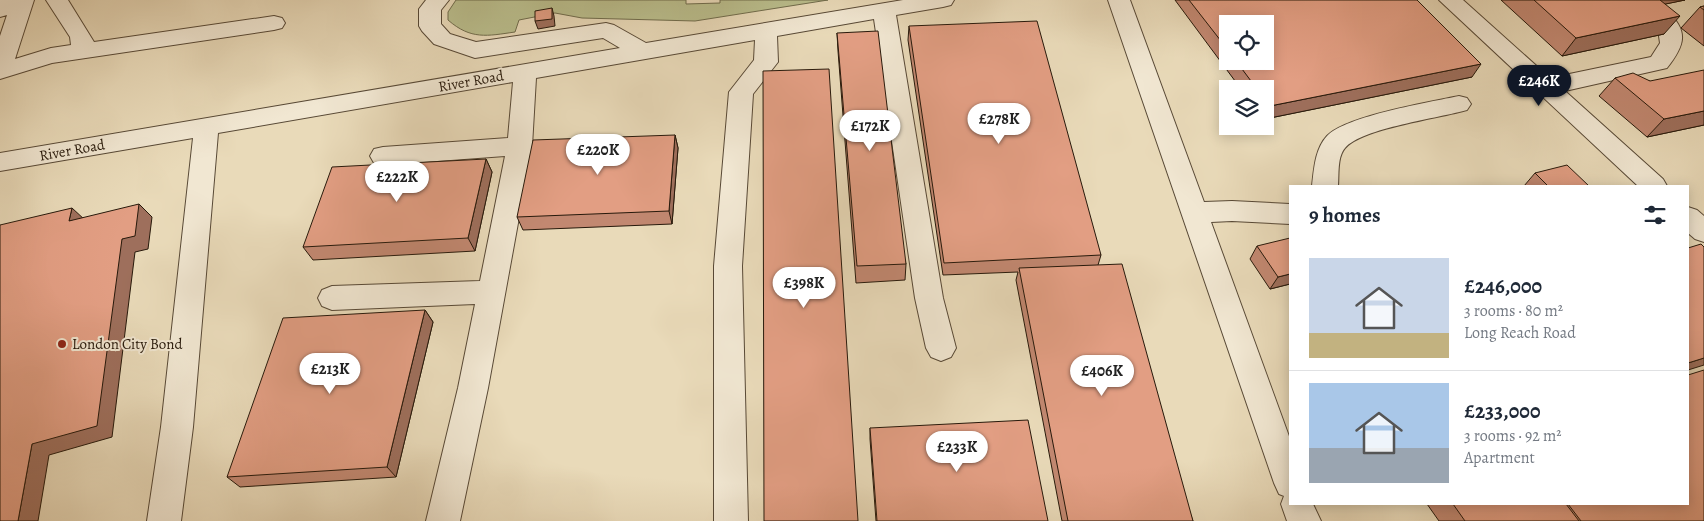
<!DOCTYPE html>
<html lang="en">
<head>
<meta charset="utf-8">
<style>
  :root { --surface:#fff; --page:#f2f2f3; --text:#1f2937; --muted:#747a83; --line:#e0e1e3; --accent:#111827 }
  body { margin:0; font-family:Alegreya,serif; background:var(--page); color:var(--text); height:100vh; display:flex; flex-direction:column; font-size:19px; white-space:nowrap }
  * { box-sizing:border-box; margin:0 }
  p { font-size:16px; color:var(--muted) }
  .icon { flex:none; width:28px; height:28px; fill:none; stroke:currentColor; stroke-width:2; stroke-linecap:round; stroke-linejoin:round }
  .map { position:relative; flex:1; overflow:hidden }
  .details { position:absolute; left:1289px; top:185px; width:400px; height:320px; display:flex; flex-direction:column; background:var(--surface); border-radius:0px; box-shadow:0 2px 12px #0003 }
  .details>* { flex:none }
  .tools { position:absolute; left:1219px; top:15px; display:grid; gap:10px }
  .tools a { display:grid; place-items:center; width:55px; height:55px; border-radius:0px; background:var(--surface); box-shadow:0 2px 12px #0003; font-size:25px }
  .price { position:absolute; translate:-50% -42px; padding:0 11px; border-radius:18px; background:#fff; color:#222; font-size:16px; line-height:32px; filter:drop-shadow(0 1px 2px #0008) }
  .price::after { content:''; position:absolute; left:50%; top:30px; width:15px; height:11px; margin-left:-8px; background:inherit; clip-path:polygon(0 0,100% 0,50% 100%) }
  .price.on { background:var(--accent); color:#fff }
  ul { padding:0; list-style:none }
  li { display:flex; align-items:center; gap:15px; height:125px; padding:0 20px }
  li+li { border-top:1px solid var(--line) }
  li span { display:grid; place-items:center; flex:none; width:140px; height:100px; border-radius:0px; color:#555 }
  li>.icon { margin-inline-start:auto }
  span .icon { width:60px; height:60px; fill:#fffc; stroke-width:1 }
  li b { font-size:21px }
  h2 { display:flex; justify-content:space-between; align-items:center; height:60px; padding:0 20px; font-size:21px }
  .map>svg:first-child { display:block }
  .green { fill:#babe8d; stroke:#706c4c }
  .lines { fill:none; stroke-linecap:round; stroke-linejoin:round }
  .minor-casing { stroke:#584936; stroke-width:2 }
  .minor { fill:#f1e7d2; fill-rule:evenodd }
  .wall { fill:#c28871; stroke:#27190b; fill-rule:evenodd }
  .shaded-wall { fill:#9e6f5c; stroke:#27190b }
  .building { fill:#e29e83; stroke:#27190b }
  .poi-dot { fill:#8f2418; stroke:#f1e7d2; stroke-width:2 }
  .labels { text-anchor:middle; stroke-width:4; stroke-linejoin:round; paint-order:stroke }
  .street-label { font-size:15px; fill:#27190b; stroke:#f1e7d2 }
  .poi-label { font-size:15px; fill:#27190b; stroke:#f1e7d2; text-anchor:start }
</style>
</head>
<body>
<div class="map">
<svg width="1704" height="521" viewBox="0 0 1704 521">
  <rect width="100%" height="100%" fill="#e9dab9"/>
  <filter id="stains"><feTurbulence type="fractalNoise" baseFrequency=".004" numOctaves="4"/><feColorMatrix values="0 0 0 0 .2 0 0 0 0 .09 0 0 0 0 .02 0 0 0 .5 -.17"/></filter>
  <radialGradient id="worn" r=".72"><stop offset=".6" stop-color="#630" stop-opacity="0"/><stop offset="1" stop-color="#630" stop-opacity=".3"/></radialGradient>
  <path class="green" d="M456,0H686V4L720,3V0H828L695,21L582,18L555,13L519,20L515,32C487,36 471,40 448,20V12Z"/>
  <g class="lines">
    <defs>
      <path id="minor" d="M0,0H34L15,59L51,48L71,45L70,37L46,0H68L94,42L274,16L282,18L285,23L282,28L274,30L52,63L0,79V36L7,15L0,17Z
        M426,0H449L441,10V24L450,34L476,42L606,23L614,25L646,43L903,0H954L951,5L943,7L896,15L943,298L956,348L951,357L941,361L931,357L926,348L915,298L874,19L777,36L778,62L753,94L742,266L748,521H714V266L729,92L754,60L755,40L536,78L532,146L488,388L460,521H426L458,388L475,304L332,310L322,306L318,298L322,290L332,286L480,281L505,156L383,165L374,163L370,156L374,149L383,147L508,138L513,82L218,133L193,427L181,521H147L161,427L193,138L0,171V153L620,48L603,38L475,58L434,44L422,31L419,26V9Z
        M1108,0H1130L1204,202L1232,201L1290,204V224L1232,221L1211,222L1290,439V504H1313L1321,521H1287L1281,504L1284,496L1279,494L1274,483Z
        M1439,0H1463L1550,78L1651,57L1660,43L1658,29L1628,0C1636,0 1644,0 1652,0C1657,1 1663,7 1667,11C1690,32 1684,46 1667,68L1565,91L1663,179L1667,186H1638Z
        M1459,96L1467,98L1471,104L1467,110C1440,118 1362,128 1345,148C1337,157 1339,175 1338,186H1312C1314,169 1315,149 1327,136C1346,116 1430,102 1459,96Z
        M1688,207L1697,210L1704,216V242L1695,239L1688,233Z"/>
    </defs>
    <use href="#minor" class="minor-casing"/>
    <use href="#minor" class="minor"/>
  </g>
  <path class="wall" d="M1175,0H1417L1472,77L1265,119V89H1241ZM1228,24L1265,61H1228Z
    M1501,0H1685L1665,4L1664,34L1562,56Z
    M1704,6V46L1681,28L1700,7Z
    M909,26L1101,255L1098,265L1193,521H1062L1016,280L1018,272L943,275L908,40Z
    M837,33L906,264L905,280L856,283L838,51Z
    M1615,78L1650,81L1704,125L1647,137L1599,96Z
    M675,135L678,148L672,224L523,230L517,217Z
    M486,159L492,172L475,251L313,260L303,247Z
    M1535,173L1589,186H1524Z
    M1257,246L1290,284L1270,289L1250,259Z
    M425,310L433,322L396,477L240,487L227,477Z
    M870,428L1048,521H876L870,439Z
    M1427,504H1688L1704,521H1439Z"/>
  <path class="shaded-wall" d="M1661,0H1685L1656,6Z
    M552,8L554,16L555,26L538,29L535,21Z
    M1680,16L1664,34L1562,56L1576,38Z
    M1481,64L1472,77L1265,119V117L1270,106Z
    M1704,111V125L1647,137L1664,119Z
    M675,135L678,148L672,224L669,211Z
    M486,159L492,172L475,251L468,238Z
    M139,204L152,217L148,249L135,252L112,437L49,455L38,521H18L32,444L122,239Z
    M72,208L85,220L69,221Z
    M1290,274V284L1270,289L1278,277Z
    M425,310L433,322L396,477L387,467Z
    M1704,358V365L1688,370V363Z"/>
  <path class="building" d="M1189,0H1417L1481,64L1270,106L1265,99V89H1257L1236,61H1265V24H1228V50Z
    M1534,0H1660L1680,16L1576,38Z
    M1704,6V10L1700,7Z
    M552,8V19L535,21V11Z
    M1037,21L1101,255L944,263L909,26Z
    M878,31L906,264L857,266L837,33Z
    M829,69L858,521H764L763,71Z
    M1704,70V111L1664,119L1615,78L1633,73L1650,81Z
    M675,135L669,211L517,217L533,140Z
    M486,159L468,238L303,247L332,167Z
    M1567,165L1589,186H1548L1535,173Z
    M139,204L135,236L122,239L97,426L32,444L18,521H0V225L72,208L69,221Z
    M1290,238V274L1278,277L1257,246Z
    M1701,244L1704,247V358L1688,363V248Z
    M1122,264L1193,521H1068L1019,268Z
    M425,310L387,467L227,477L283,318Z
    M1704,370V521H1581L1568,504H1688V375Z
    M1028,420L1048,521H877L870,428Z
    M1453,504H1566L1579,521H1465Z"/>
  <circle class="poi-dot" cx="62" cy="344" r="5"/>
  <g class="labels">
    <g class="street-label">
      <text transform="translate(471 81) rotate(-10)" y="5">River Road</text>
      <text transform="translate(72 150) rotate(-10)" y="5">River Road</text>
    </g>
    <g class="poi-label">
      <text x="72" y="349">London City Bond</text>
    </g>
  </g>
  <rect width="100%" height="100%" filter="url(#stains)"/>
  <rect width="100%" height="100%" fill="url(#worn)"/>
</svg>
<div class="tools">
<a><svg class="icon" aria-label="locate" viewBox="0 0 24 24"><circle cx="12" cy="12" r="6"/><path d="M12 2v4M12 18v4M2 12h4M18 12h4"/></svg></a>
<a><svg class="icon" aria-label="layers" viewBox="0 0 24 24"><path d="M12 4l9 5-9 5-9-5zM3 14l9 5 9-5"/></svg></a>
</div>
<b class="price on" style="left:1539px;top:107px">£246K</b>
<b class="price" style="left:999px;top:145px">£278K</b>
<b class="price" style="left:870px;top:152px">£172K</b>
<b class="price" style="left:598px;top:176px">£220K</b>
<b class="price" style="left:397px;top:203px">£222K</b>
<b class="price" style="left:804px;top:309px">£398K</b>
<b class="price" style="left:330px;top:395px">£213K</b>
<b class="price" style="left:1102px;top:397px">£406K</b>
<b class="price" style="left:957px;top:473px">£233K</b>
<section class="details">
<h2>9 homes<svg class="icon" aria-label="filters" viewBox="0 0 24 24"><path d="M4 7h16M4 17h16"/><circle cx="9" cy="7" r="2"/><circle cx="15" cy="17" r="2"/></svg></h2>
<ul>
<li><span style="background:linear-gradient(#c9d6e8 75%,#c2b280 0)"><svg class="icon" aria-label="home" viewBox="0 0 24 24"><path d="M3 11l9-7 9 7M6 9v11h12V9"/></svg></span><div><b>£246,000</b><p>3 rooms · 80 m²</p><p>Long Reach Road</p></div></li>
<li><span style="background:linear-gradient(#a9c7e8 65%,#9aa5b1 0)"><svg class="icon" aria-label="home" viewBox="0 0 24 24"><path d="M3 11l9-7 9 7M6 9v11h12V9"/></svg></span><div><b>£233,000</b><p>3 rooms · 92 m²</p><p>Apartment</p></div></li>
</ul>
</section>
</div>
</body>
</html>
